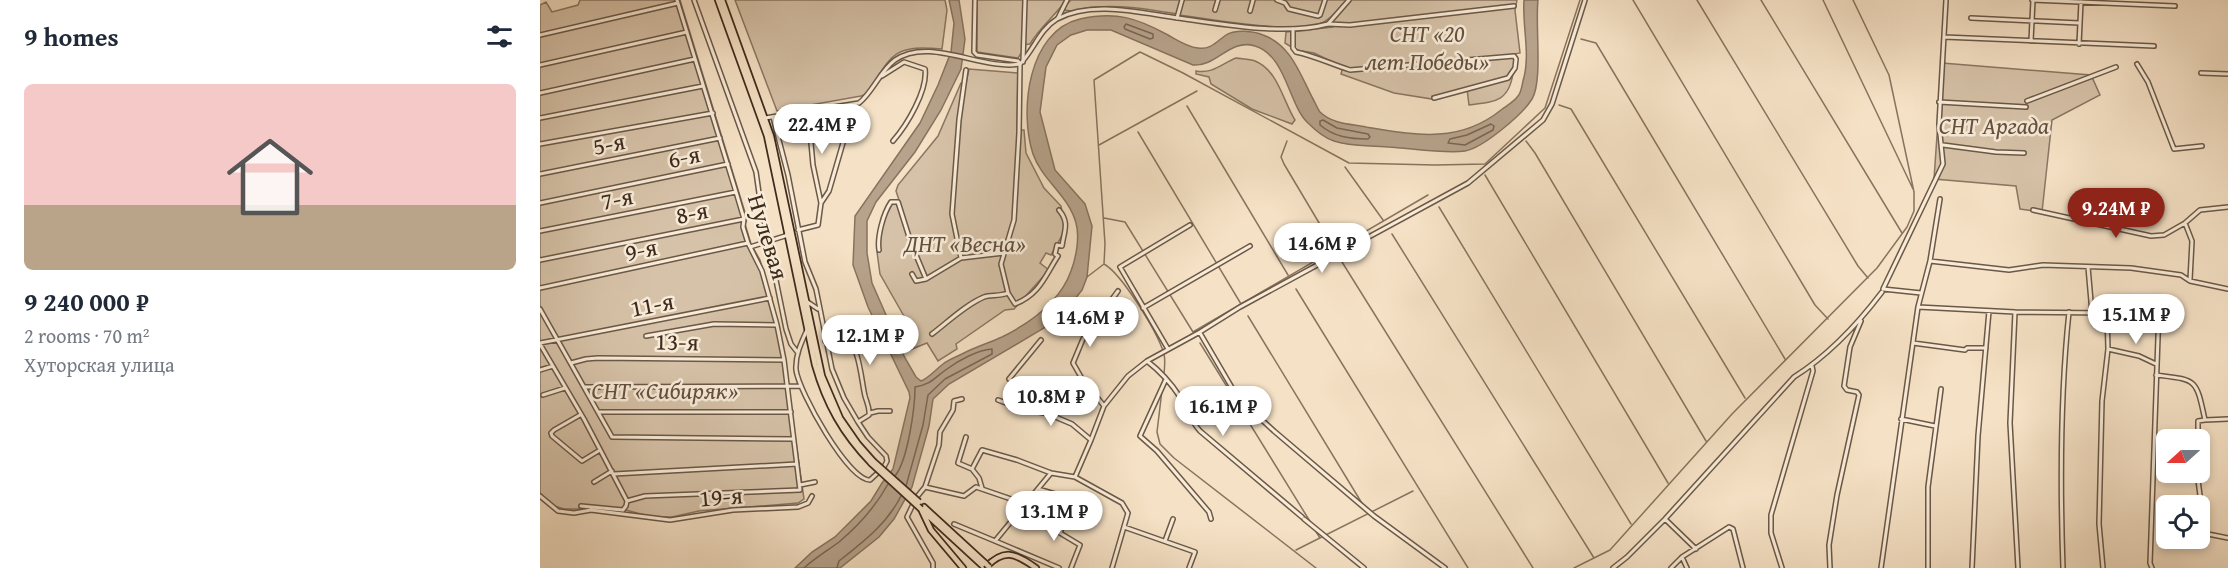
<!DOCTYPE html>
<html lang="en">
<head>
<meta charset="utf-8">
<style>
  :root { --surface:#fff; --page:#f2f2f3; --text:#1f2937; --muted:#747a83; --line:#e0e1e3; --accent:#8f2418 }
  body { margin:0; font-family:"Gentium Book Plus",serif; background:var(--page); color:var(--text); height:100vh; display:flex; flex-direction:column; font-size:22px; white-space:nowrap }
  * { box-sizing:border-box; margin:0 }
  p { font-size:20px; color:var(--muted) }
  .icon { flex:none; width:33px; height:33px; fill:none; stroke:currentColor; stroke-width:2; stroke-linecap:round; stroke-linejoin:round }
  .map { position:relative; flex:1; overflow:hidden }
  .details { display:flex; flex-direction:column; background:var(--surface); width:540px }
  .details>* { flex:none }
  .needle { width:39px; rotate:249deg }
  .tools { position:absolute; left:1616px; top:429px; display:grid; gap:12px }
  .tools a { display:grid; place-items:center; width:54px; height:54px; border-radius:9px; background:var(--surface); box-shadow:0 3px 9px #0003; font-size:30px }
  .price { position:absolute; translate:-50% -51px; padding:0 14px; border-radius:21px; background:#fff; color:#222; font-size:20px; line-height:39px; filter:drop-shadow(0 2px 3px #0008) }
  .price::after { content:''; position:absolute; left:50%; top:36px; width:18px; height:14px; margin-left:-9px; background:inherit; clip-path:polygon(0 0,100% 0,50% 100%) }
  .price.on { background:var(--accent); color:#fff }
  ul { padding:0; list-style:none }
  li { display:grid; align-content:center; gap:12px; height:318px; padding:0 24px }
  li+li { border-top:2px solid var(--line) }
  li span { display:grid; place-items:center; height:186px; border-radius:9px; color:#555 }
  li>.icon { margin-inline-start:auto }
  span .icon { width:108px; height:108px; fill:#fffc; stroke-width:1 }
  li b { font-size:26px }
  h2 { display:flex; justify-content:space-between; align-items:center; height:72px; padding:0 24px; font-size:26px }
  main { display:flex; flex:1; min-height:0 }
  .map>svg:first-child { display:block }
  .green { fill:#d6c2a8; stroke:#8a7662; stroke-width:1.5 }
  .water { fill:#b7a38c; stroke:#87735f; stroke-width:1.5 }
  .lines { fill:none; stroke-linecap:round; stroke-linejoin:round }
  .shore { stroke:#7a6654; stroke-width:1.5 }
  .stream { stroke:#87735f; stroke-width:1.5 }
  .minor-casing { stroke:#6c5846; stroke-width:6 }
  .tertiary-casing { stroke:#6c5846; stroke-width:6 }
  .primary-casing { stroke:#3e2a1c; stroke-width:8 }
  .minor { stroke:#f8ecd9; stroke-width:3 }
  .tertiary { stroke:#f8ecd9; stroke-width:3 }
  .primary { stroke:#f5e1c5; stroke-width:4.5 }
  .primary-bridge-casing { stroke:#3e2a1c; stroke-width:8; stroke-linecap:butt }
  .primary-bridge { stroke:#f5e1c5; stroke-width:4.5 }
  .labels { text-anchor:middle; stroke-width:5; stroke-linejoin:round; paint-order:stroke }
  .park-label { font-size:24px; font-style:italic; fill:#64503f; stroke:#f8ecd9 }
  .street-label { font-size:24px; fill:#3e2a1c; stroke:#f8ecd9 }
</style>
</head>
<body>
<main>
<section class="details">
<h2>9 homes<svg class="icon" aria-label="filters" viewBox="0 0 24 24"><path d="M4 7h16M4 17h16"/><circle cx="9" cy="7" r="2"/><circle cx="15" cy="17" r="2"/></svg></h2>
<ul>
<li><span style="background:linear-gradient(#f6c9c9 65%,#b9a48a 0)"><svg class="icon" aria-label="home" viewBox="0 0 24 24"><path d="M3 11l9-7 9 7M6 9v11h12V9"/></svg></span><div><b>9 240 000 ₽</b><p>2 rooms · 70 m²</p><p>Хуторская улица</p></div></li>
</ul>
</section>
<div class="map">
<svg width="1688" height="568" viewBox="0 0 1688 568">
  <rect width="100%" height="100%" fill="#f5e1c5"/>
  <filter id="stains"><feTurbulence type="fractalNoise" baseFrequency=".00333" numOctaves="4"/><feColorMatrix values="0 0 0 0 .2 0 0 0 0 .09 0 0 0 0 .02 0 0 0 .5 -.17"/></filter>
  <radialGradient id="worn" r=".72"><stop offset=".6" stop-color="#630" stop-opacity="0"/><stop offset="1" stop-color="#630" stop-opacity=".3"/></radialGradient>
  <path class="green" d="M40,0H140L207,219L205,224L211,244L220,260L240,331L264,499L258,503L159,511L132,517H112L82,509H24L11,505L0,493V5L6,2L12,12L38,5Z
    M195,0H405L407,10L402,49C352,44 352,55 327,94L321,96L237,111Z
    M437,0H526C515,16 500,27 490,44L482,45V52L478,58L437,52Z
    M531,0H641L637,14C607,9 585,5 555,7C545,7 531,14 522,9Z
    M644,0H807C798,9 791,20 779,24C753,34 670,19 639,15Z
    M811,0H977L975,10L980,53L974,54C975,61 974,67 973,73C969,102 954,102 929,105L927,89L892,96V99L854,93L801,74L803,67L774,53L756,50L745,43L746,32L793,27V20Z
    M696,58C702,59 709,59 715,61C738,70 743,101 755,120L752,124L712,109L671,84L669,77L656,74V71C673,74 681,64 696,58Z
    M1402,63L1551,75L1560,95L1512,120L1502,212L1480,209L1476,186L1394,179Z
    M429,69L478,73L477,130H484L486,153L504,188L521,206L525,230L511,255L506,253L500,263L509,270L474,309L465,310L416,344L417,349L398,361L387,343L367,351L358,334L369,325L340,274L337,252H340C339,237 343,216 352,204L360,203L356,191L358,185L398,136L421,83H426Z"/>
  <path class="water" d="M409,0H419L425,39L421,69L401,110L375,152L336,202L327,221V253L332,283L365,358L376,377L381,381C390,377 395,370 403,364C408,360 416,357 422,354C435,347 449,343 462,337C490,323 520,302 531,271C536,258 540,237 536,223C529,196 502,180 493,154C479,111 488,31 540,19C576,11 597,18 628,35C637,40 647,47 658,48C671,50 677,41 686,35C695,29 714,31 723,35C751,45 760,74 772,97C775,102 777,108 780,112C792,124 811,124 826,127C875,135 919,144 961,110C966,106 974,102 978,96C981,93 982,86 983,81C991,54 982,27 984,0H998C995,25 1003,81 992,99C983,114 943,148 925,151C905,154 869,148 848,147C830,145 811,147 794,141C784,138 775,130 768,123C749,106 746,55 715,46C690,38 677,67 653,65L571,30H547L531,35L517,45L506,67L500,112L515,170L545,204L552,226L547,277L542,290L526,310L504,328L409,384L393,399L389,426L372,487L354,519L339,537L300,568H255L272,552L295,537L331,501L342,483L353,469L370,398L369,392L328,307L313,265L315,216L380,123L398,85L411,52L414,23Z"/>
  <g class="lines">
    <path class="shore" d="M586,24L613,34V38L610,39L585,29L584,27Z
      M780,121L783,120L797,128L828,134L830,137L828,139C810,139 794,137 780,125Z
      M951,124L954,126L953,130L925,145L908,143L910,139L927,135Z
      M355,476C368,460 375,407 375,387C392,384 394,378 407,369C419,360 438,350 452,349V354L405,379L388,395L383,425L366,486
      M264,568C275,558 287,551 299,542C318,526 336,506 348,484
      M297,568L299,561C323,542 347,524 361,496"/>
    <path class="stream" d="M1093,0L1275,305L1288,319
      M1157,0L1318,266L1328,278
      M1221,0L1362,233
      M1283,0L1373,189
      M1041,39L1056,43L1245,359
      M1019,105L1031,109L1205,398
      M647,106L748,275
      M598,132L701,304
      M747,141L741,157L744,164L794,248
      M986,141L995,153L1166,441
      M559,145L657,91
      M805,167L843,220
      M945,175L1128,483
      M899,207L1091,524
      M564,218L585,222L653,332L888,195
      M852,234L1054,558
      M802,262L993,568
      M564,264C582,274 618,333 624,354C626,363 624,373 623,382
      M547,277L564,264L565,244L554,80L600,52L643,73L809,163L895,165L945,164L1005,108L1040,0
      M756,289L928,568
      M708,316L823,505
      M660,343L771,523
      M622,390L617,432L620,444L634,458L776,568
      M775,530L780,538
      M756,550L873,491
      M1034,568L1070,550L1192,414L1337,268L1367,227L1374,211V192L1349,75L1313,0"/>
    <defs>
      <path id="minor" d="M154,0L216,172L221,207L246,329L251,344L258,353
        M737,0L745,3L749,9L778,16L780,15L785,0
        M1492,0L1635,6
        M675,10L678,0
        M710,11L713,0
        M518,18L527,0
        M637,18L642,0
        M1431,18L1539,23
        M788,24L810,25L974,6
        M753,29V48L756,52C775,56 791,64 810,70L974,56L976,59L975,68L968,78L894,98
        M0,35L138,3
        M1404,37L1614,46
        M1491,41L1493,0
        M1539,44L1541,2
        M483,62L485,0
        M1597,64L1608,82L1634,149L1662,146
        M0,65L147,32
        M1661,73L1688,74
        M342,76L364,62L385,69C388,90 367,125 353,141
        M0,93L155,59
        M1487,101L1576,67
        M1399,102L1486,107
        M268,110L273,165L281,203
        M233,117L248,175L265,262L276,289L292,369L304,398L318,422L328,437L346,456L347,461L344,467L330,480C308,480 259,392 256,370C255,356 261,343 267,330
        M0,118L163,86
        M0,144L173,113
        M1403,145L1456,152L1484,153
        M0,174L180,138
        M0,203L188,164
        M1493,210L1611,236L1624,235L1645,223L1660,210L1688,207
        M1645,223L1652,241L1650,280
        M258,230L278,225L281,203L289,191L314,105
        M0,231L196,192
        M210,247L248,235
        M339,250C337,237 343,214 351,202H358L371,243L386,279
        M421,258L412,214L419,120L426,70
        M0,260L204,219
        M1390,261L1469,270L1503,265L1591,268L1641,275L1650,281L1688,289
        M1548,267L1552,313
        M372,274L376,281L386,279L421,258L464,253
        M0,288L208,243
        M468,293L475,304C500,294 505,276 518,256L515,254L517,245L522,246C524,231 530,223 519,210
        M1381,293L1343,289L1403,164L1399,124L1406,0
        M266,301L278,309
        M1378,307L1475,312L1567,313L1568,349L1562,401L1559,524L1563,568
        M603,308L710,246
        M0,309L72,437L253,439
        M1475,312L1470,423L1478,568
        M660,333L698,398L734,431L834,516L905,568
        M392,334C408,322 425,305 444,297C451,294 458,297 468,293L461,264L474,220L479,133L480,64L478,61L437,55L434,52L435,0
        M106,336L174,324L237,325
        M501,340L469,379L506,413L532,424L551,440L535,477
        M285,341L304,336C320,345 321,380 325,396C327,403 330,408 329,415L318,422
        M0,343L230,298
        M1373,343L1425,350L1427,348H1446
        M0,344L44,419L87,501L86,506L83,510L41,506
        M628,349L580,267L650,225
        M1568,349L1599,356L1616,364
        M607,361C620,371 631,383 640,397C647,409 650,420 660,431L762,517
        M31,363L46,359L58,358L244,360
        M0,370L13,366
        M1616,375C1657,380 1656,378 1665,420L1688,419
        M626,379L600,436L617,451L669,512L671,519
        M44,387L261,386
        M3,395L25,388
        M458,400L482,409L504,413
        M564,406L541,377L533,363L543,339L578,291
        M58,412H251
        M330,413L338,411H350
        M40,415L14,430L11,433L12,436L42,461L60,450
        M1361,419L1395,426
        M426,437L418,463L432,469L442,450L477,460L511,473L535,477L582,503L588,513L572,568
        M551,440L564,406L588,376L607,361L660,332L700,307L928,183L1003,120L1012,104L1045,0
        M1658,440V421L1665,420
        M432,469L439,478L442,488
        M1657,472L1664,527L1668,534L1688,538
        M74,474L257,464
        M54,482L72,471
        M260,485L275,482
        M385,487L399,445L400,432L413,410L414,401L422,399
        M498,489L532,499L553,510
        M0,496L18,511L34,513L51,510L130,520L193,510L258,507L268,503L272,496
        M87,501L105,496L260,490L244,360L237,325L222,271L208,243L203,227L204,219L196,192L137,0
        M526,518L520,533L540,545L531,568
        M764,519L824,568
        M1125,519L1156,549
        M414,524L455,541L511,473
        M584,527L655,552L649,568
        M455,541L519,568
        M625,541L633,519
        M1142,557L1147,568
        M393,568V563L367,517L376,498L385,487L424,496L436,487L535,521
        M1073,568L1087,557L1125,519L1254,377C1289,355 1317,325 1342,292
        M1131,568L1142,557L1189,527L1193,529L1203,568
        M1242,568L1231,533V515L1273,371L1272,366
        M1290,568L1289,545L1297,495L1319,395L1317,392L1307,390L1304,386L1310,347L1321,321
        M1341,568L1378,307L1390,261L1400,199
        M1388,568V487L1401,389
        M1432,568L1438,436L1449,311
        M1523,568C1520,482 1520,397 1529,312
        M1612,568L1610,563L1619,309"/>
      <path id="tertiary" d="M225,118L319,103C333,92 340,71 355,60C390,36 442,71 480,64C494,50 499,30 517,19C552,0 601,13 638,18C683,24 744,36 788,24L809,0"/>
      <path id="primary" d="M178,0L227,136L275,365C286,404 303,434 331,463
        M182,0L231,136L282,376L300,418L318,444L333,461
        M384,507L446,564
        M381,509L445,568
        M382,511L391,530L423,568
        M445,568C464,548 475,553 496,568"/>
    </defs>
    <use href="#minor" class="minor-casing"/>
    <use href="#tertiary" class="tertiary-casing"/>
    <use href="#primary" class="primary-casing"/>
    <use href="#minor" class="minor"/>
    <use href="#tertiary" class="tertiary"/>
    <use href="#primary" class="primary"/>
    <defs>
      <path id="primary-bridge" d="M333,461L379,502
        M331,463L381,509
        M446,564L449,567"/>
    </defs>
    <use href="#primary-bridge" class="primary-bridge-casing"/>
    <use href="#primary-bridge" class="primary-bridge"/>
  </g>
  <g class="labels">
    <g class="park-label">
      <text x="887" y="42">СНТ «20<tspan x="887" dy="28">лет Победы»</tspan></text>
      <text x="1454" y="134">СНТ Аргада</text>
      <text x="425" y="252">ДНТ «Весна»</text>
      <text x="125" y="399">СНТ «Сибиряк»</text>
    </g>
    <g class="street-label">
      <text transform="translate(69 144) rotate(-11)" y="8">5-я</text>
      <text transform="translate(144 157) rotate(-12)" y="8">6-я</text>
      <text transform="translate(77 199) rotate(-11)" y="8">7-я</text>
      <text transform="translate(152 213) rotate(-11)" y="8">8-я</text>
      <text transform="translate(228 237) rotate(73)" y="8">Нулевая</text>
      <text transform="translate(101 250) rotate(-12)" y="8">9-я</text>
      <text transform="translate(112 305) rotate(-11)" y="8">11-я</text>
      <text transform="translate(137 342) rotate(1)" y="8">13-я</text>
      <text transform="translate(181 497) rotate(-5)" y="8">19-я</text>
    </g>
  </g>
  <rect width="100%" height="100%" filter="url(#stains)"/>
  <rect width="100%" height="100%" fill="url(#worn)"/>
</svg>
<div class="tools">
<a><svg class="needle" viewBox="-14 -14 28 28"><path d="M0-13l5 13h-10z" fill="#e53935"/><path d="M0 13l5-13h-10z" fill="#747a83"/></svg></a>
<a><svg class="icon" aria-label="locate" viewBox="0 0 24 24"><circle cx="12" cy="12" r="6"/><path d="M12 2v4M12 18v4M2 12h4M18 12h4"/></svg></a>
</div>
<b class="price" style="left:282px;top:155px">22.4M ₽</b>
<b class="price on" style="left:1576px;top:239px">9.24M ₽</b>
<b class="price" style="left:782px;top:274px">14.6M ₽</b>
<b class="price" style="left:1596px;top:345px">15.1M ₽</b>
<b class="price" style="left:550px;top:348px">14.6M ₽</b>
<b class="price" style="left:330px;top:366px">12.1M ₽</b>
<b class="price" style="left:511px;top:427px">10.8M ₽</b>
<b class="price" style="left:683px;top:437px">16.1M ₽</b>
<b class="price" style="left:514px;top:542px">13.1M ₽</b>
</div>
</main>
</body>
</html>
